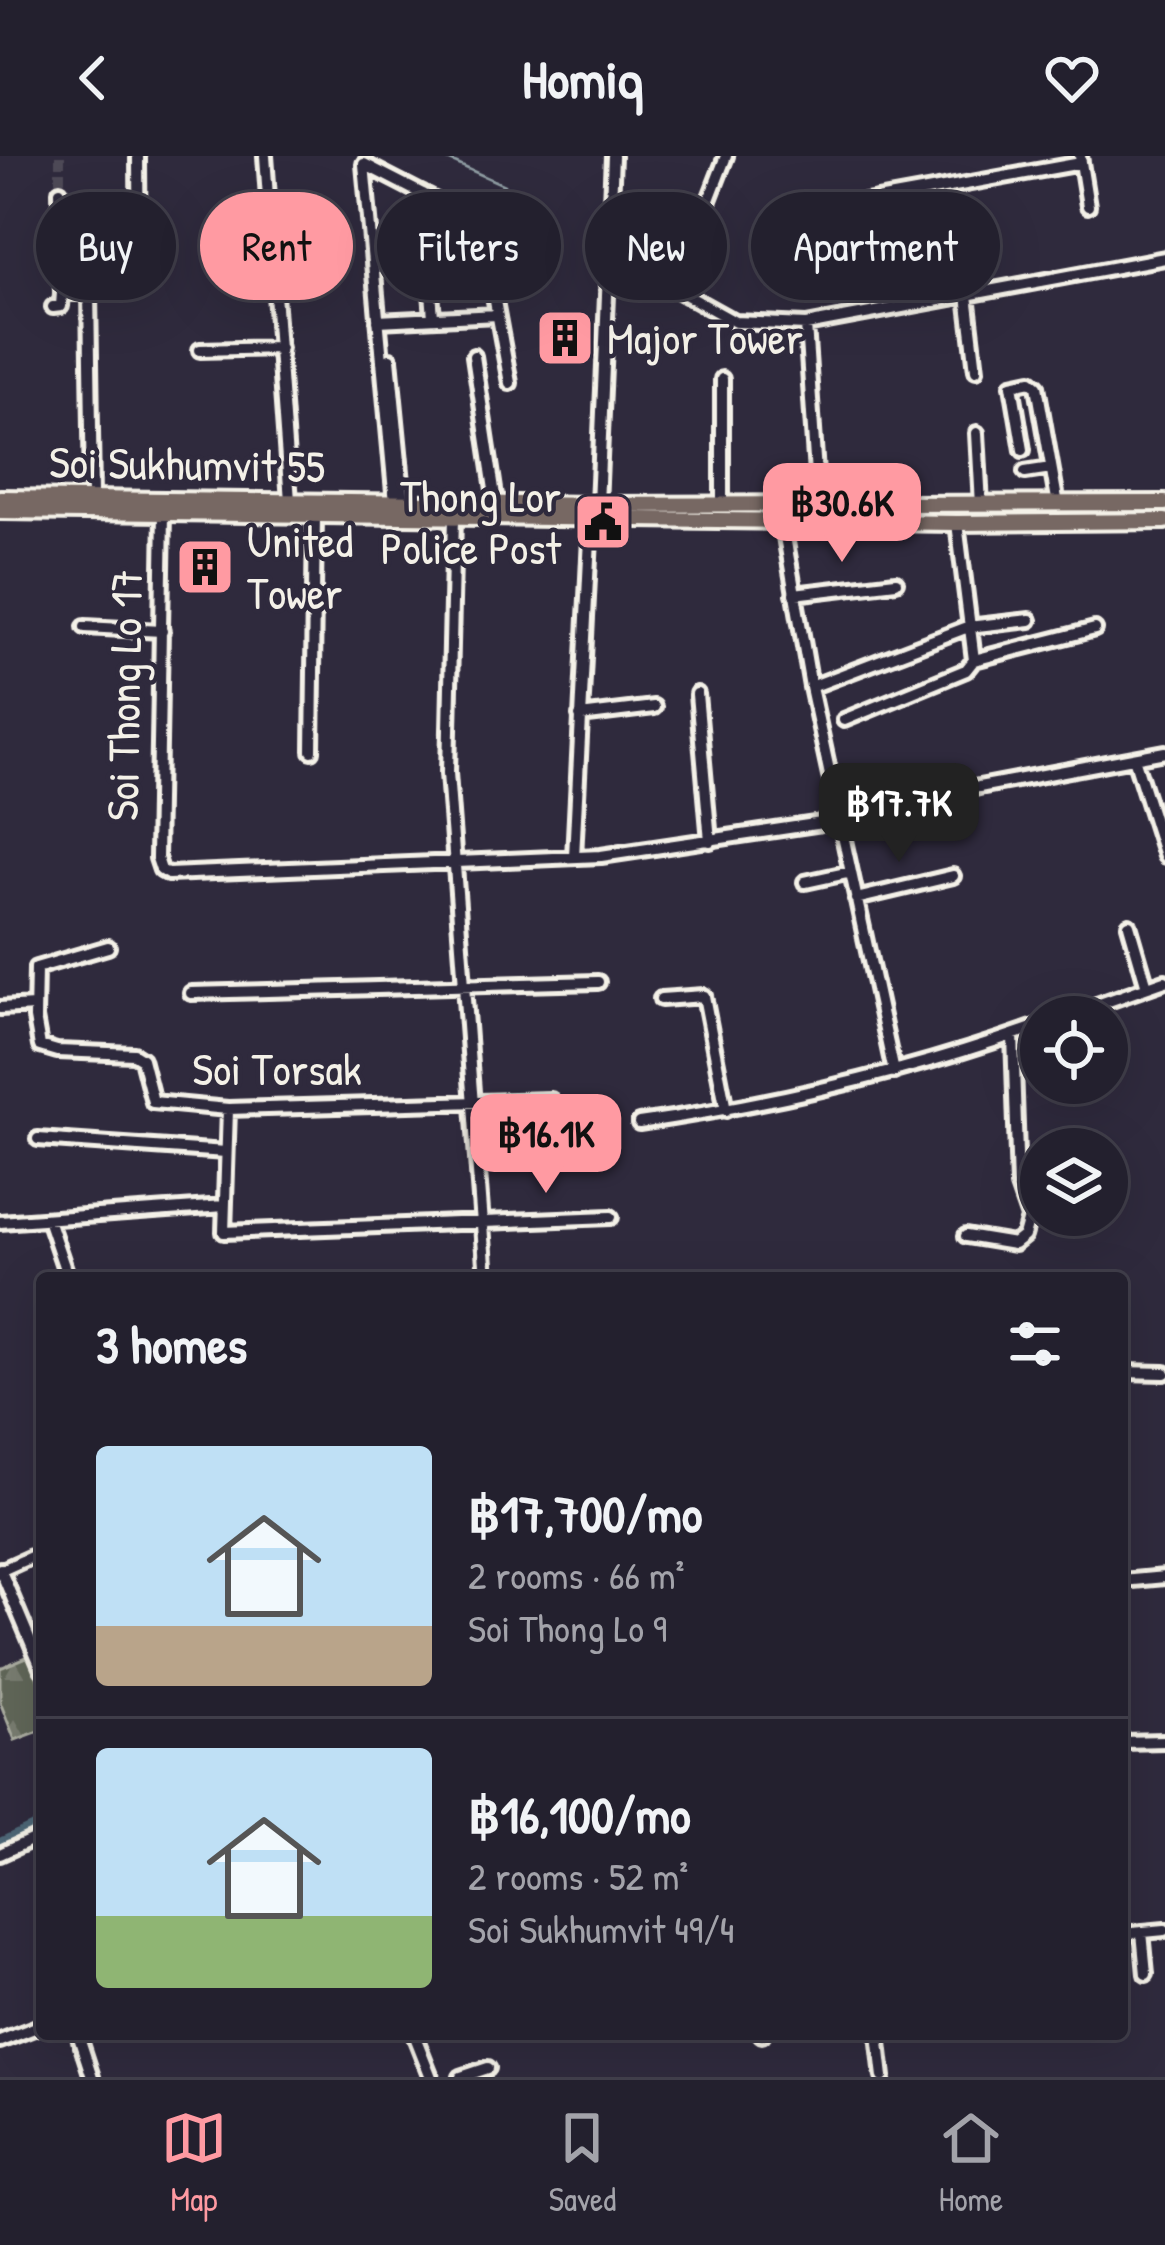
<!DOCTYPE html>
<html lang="en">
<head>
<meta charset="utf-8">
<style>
  :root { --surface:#23202e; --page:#2b2836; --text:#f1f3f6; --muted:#a3a3aa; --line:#403e4a; --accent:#ff9aa2 }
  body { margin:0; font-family:"Patrick Hand",sans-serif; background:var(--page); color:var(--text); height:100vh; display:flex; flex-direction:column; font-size:45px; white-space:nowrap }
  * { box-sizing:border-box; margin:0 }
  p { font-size:39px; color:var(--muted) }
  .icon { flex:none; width:66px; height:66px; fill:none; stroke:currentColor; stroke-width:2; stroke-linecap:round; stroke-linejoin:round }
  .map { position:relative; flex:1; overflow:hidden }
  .drawer { position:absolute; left:36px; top:1116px; width:1092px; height:768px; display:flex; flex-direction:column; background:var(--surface); border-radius:12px; box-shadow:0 12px 48px #0002,0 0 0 3px var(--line) }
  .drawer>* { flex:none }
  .hud { position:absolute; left:36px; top:36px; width:1095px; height:108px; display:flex; gap:24px }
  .buttons { position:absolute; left:1020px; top:840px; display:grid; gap:24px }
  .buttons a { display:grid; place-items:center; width:108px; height:108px; border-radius:50%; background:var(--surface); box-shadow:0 12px 48px #0002,0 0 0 3px var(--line); font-size:60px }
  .price { position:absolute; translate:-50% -102px; padding:0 27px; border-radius:24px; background:var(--accent); color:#111; font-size:39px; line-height:78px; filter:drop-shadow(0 3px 6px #0008) }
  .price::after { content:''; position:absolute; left:50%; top:72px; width:36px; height:27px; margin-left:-18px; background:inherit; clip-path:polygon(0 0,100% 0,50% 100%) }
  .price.selected { background:#222; color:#fff }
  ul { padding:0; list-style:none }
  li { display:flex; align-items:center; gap:36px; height:300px; padding:0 60px }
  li+li { border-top:3px solid var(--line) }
  li span { display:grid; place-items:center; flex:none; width:336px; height:240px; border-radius:12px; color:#555 }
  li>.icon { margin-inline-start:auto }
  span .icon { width:144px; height:144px; fill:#fffc; stroke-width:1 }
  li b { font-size:51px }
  h2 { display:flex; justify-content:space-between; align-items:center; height:144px; padding:0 60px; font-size:51px }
  .pill { padding:0 42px; border-radius:54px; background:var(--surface); box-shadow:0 12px 48px #0002,0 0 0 3px var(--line); font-size:42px; line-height:108px }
  .pill.selected { background:var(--accent); color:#111 }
  header { display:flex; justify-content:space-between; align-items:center; height:156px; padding:0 60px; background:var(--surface); font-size:54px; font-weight:800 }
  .menu { display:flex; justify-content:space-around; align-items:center; height:168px; border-top:3px solid var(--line); background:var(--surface); font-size:33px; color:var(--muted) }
  .menu a { display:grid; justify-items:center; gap:6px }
  .menu .selected { color:var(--accent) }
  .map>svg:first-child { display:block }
  .built { fill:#443b4b }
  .forest { fill:url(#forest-firs); stroke:#aaaca0; stroke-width:3 }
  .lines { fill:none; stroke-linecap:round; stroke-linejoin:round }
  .stream { stroke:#909ea4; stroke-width:3 }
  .canal { stroke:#4d6676; stroke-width:10 }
  .minor-tunnel { stroke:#4d4857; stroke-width:10; stroke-dasharray:10 5; stroke-linecap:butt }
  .minor-casing { stroke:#f4f1e8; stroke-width:20 }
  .major-casing { stroke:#f4f1e8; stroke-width:22 }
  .minor { stroke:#2f2a3d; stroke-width:10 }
  .major { stroke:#776864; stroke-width:14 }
  .labels { text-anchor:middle; stroke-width:9; stroke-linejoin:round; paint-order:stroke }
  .poi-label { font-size:45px; fill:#f4f1e8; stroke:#2f2a3d; text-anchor:start }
  .street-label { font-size:45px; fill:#f4f1e8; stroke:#2f2a3d }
</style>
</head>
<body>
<header><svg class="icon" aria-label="back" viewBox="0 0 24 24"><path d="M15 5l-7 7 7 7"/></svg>Homiq<svg class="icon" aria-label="heart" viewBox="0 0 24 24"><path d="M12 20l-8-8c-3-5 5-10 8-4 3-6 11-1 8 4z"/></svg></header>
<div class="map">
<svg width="1165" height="1921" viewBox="0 0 1165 1921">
  <defs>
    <pattern id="forest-firs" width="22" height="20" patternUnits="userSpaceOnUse" patternTransform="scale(3)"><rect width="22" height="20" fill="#616658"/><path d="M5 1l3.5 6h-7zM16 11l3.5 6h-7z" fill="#787c70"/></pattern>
  </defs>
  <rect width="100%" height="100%" fill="#2f2a3d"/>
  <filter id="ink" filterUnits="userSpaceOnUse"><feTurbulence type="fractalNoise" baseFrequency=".00833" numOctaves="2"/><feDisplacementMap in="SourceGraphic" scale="24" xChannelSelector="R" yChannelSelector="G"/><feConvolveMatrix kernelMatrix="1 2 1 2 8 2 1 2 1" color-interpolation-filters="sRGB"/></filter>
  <g filter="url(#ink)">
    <path class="built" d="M600,947L603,996L482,1003L479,953Z"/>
    <path class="forest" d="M29,1500L42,1534V1574L15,1584L0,1546V1512Z"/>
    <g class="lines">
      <path class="stream" d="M439,0L504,29"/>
      <path class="canal" d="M0,1687L42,1667"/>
      <path class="minor-tunnel" d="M60,0V35"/>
      <defs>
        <path id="minor" d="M265,0L290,345
          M726,0L678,124L681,136L735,166L806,169L1165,102
          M1080,0L1088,50
          M60,35L62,137L139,133L138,0
          M423,38L433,161
          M789,60L1081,7
          M89,136L92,342
          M967,139L976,214
          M53,151L61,150L62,137
          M378,165L497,159
          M806,169L818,348
          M200,194L280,192
          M474,200L496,347
          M390,203L404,347
          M977,277L981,349
          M1023,294L1012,229L1031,225L1037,230L1058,349
          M1025,316L1051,312
          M395,347L364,8L481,68L510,227
          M722,347V223
          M598,349L613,0
          M163,357L157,702L161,714L168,718L601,700L842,664L979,631L1165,596
          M454,360L448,617L486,1122
          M782,363L811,531L894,916
          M957,367L974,504
          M794,438L896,426
          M85,471L162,475
          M811,531L968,471L1030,464
          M697,538L710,685
          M580,560L654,551
          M844,564L966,514L974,504L1095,473
          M312,595L315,358
          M1134,602L1165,700
          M574,701L591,362
          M805,726L851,716
          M856,743L953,720
          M1129,769L1147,831
          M108,791L36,812L35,862L40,890L57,895L134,898L142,903L153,946L228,953L551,944
          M191,837L598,826
          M661,843L704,840L726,954
          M0,852L34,850
          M1063,861L1165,825
          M228,953L224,1076L611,1061
          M639,967C777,947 910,916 1041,869
          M38,983L226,996
          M1029,1062L1070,1069
          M48,1063L68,1122
          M0,1066L224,1050
          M966,1080L1014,1088L1024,1080L1029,1062L1018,1030L1013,879
          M1122,1216L1165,1217
          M0,1413L42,1513
          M0,1415L42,1396
          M1122,1425L1165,1421
          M1122,1586L1165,1585
          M0,1698L42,1679
          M1142,1776L1146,1818
          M1122,1778L1165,1774
          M78,1878L92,1921
          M414,1878L431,1921
          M761,1878L762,1879
          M878,1878L883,1921
          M0,1885L42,1869
          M461,1921L488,1912"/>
        <path id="major" d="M0,342L598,349L1165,347
          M0,355L957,367L1165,365"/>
      </defs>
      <use href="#minor" class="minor-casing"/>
      <use href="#major" class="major-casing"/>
      <use href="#minor" class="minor"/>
      <use href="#major" class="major"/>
    </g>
  </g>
  <defs>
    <symbol id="building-square" viewBox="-11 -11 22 22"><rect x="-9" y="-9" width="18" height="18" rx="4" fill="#ff9aa2" stroke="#2f2a3d"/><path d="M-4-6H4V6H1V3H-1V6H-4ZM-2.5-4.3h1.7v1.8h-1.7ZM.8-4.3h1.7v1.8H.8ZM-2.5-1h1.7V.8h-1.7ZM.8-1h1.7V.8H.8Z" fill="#111"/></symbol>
    <symbol id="civic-square" viewBox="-11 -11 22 22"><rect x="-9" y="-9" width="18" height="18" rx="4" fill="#ff9aa2" stroke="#2f2a3d"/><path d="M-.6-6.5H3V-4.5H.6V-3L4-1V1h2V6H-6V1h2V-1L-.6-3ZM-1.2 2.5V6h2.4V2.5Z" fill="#111"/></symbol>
  </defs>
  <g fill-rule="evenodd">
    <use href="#building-square" x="532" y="149" width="66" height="66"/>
    <use href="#civic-square" x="570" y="333" width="66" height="66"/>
    <use href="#building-square" x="172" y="378" width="66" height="66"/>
  </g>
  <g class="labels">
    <g class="poi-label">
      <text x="607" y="198">Major Tower</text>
      <text x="561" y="356" text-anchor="end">Thong Lor<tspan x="561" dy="52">Police Post</tspan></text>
      <text x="247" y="401">United<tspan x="247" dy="52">Tower</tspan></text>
    </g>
    <g class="street-label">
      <text transform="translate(187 308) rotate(1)" y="16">Soi Sukhumvit 55</text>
      <text transform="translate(124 539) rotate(-89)" y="16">Soi Thong Lo 17</text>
      <text x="277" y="929">Soi Torsak</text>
    </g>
  </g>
</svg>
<div class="buttons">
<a><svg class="icon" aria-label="locate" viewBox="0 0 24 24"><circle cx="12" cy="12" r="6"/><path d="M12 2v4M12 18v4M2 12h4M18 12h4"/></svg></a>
<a><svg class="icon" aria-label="layers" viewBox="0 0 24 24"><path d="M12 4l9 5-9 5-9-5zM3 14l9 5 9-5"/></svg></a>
</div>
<b class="price" style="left:842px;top:409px">฿30.6K</b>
<b class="price selected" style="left:899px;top:709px">฿17.7K</b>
<b class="price" style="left:546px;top:1040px">฿16.1K</b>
<div class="hud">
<a class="pill">Buy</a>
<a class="pill selected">Rent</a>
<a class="pill">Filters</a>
<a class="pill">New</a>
<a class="pill">Apartment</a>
</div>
<section class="drawer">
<h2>3 homes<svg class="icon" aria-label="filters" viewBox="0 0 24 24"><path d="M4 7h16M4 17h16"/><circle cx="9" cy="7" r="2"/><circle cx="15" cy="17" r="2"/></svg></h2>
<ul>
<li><span style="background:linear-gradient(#bfe0f5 75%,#b9a48a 0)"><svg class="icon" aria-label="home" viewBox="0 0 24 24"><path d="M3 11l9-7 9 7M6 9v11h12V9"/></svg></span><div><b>฿17,700/mo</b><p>2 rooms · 66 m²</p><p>Soi Thong Lo 9</p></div></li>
<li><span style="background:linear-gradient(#bfe0f5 70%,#8fb573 0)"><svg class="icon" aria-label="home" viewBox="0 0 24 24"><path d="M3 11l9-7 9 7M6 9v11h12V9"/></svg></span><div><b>฿16,100/mo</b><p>2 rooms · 52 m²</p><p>Soi Sukhumvit 49/4</p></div></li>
</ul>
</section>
</div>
<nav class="menu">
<a class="selected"><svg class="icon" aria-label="map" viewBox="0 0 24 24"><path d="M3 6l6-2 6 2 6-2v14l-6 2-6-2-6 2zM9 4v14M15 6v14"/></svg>Map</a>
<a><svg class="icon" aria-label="saved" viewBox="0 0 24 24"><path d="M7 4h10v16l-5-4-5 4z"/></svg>Saved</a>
<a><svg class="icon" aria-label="home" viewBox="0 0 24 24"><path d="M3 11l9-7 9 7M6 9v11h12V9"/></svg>Home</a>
</nav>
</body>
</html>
